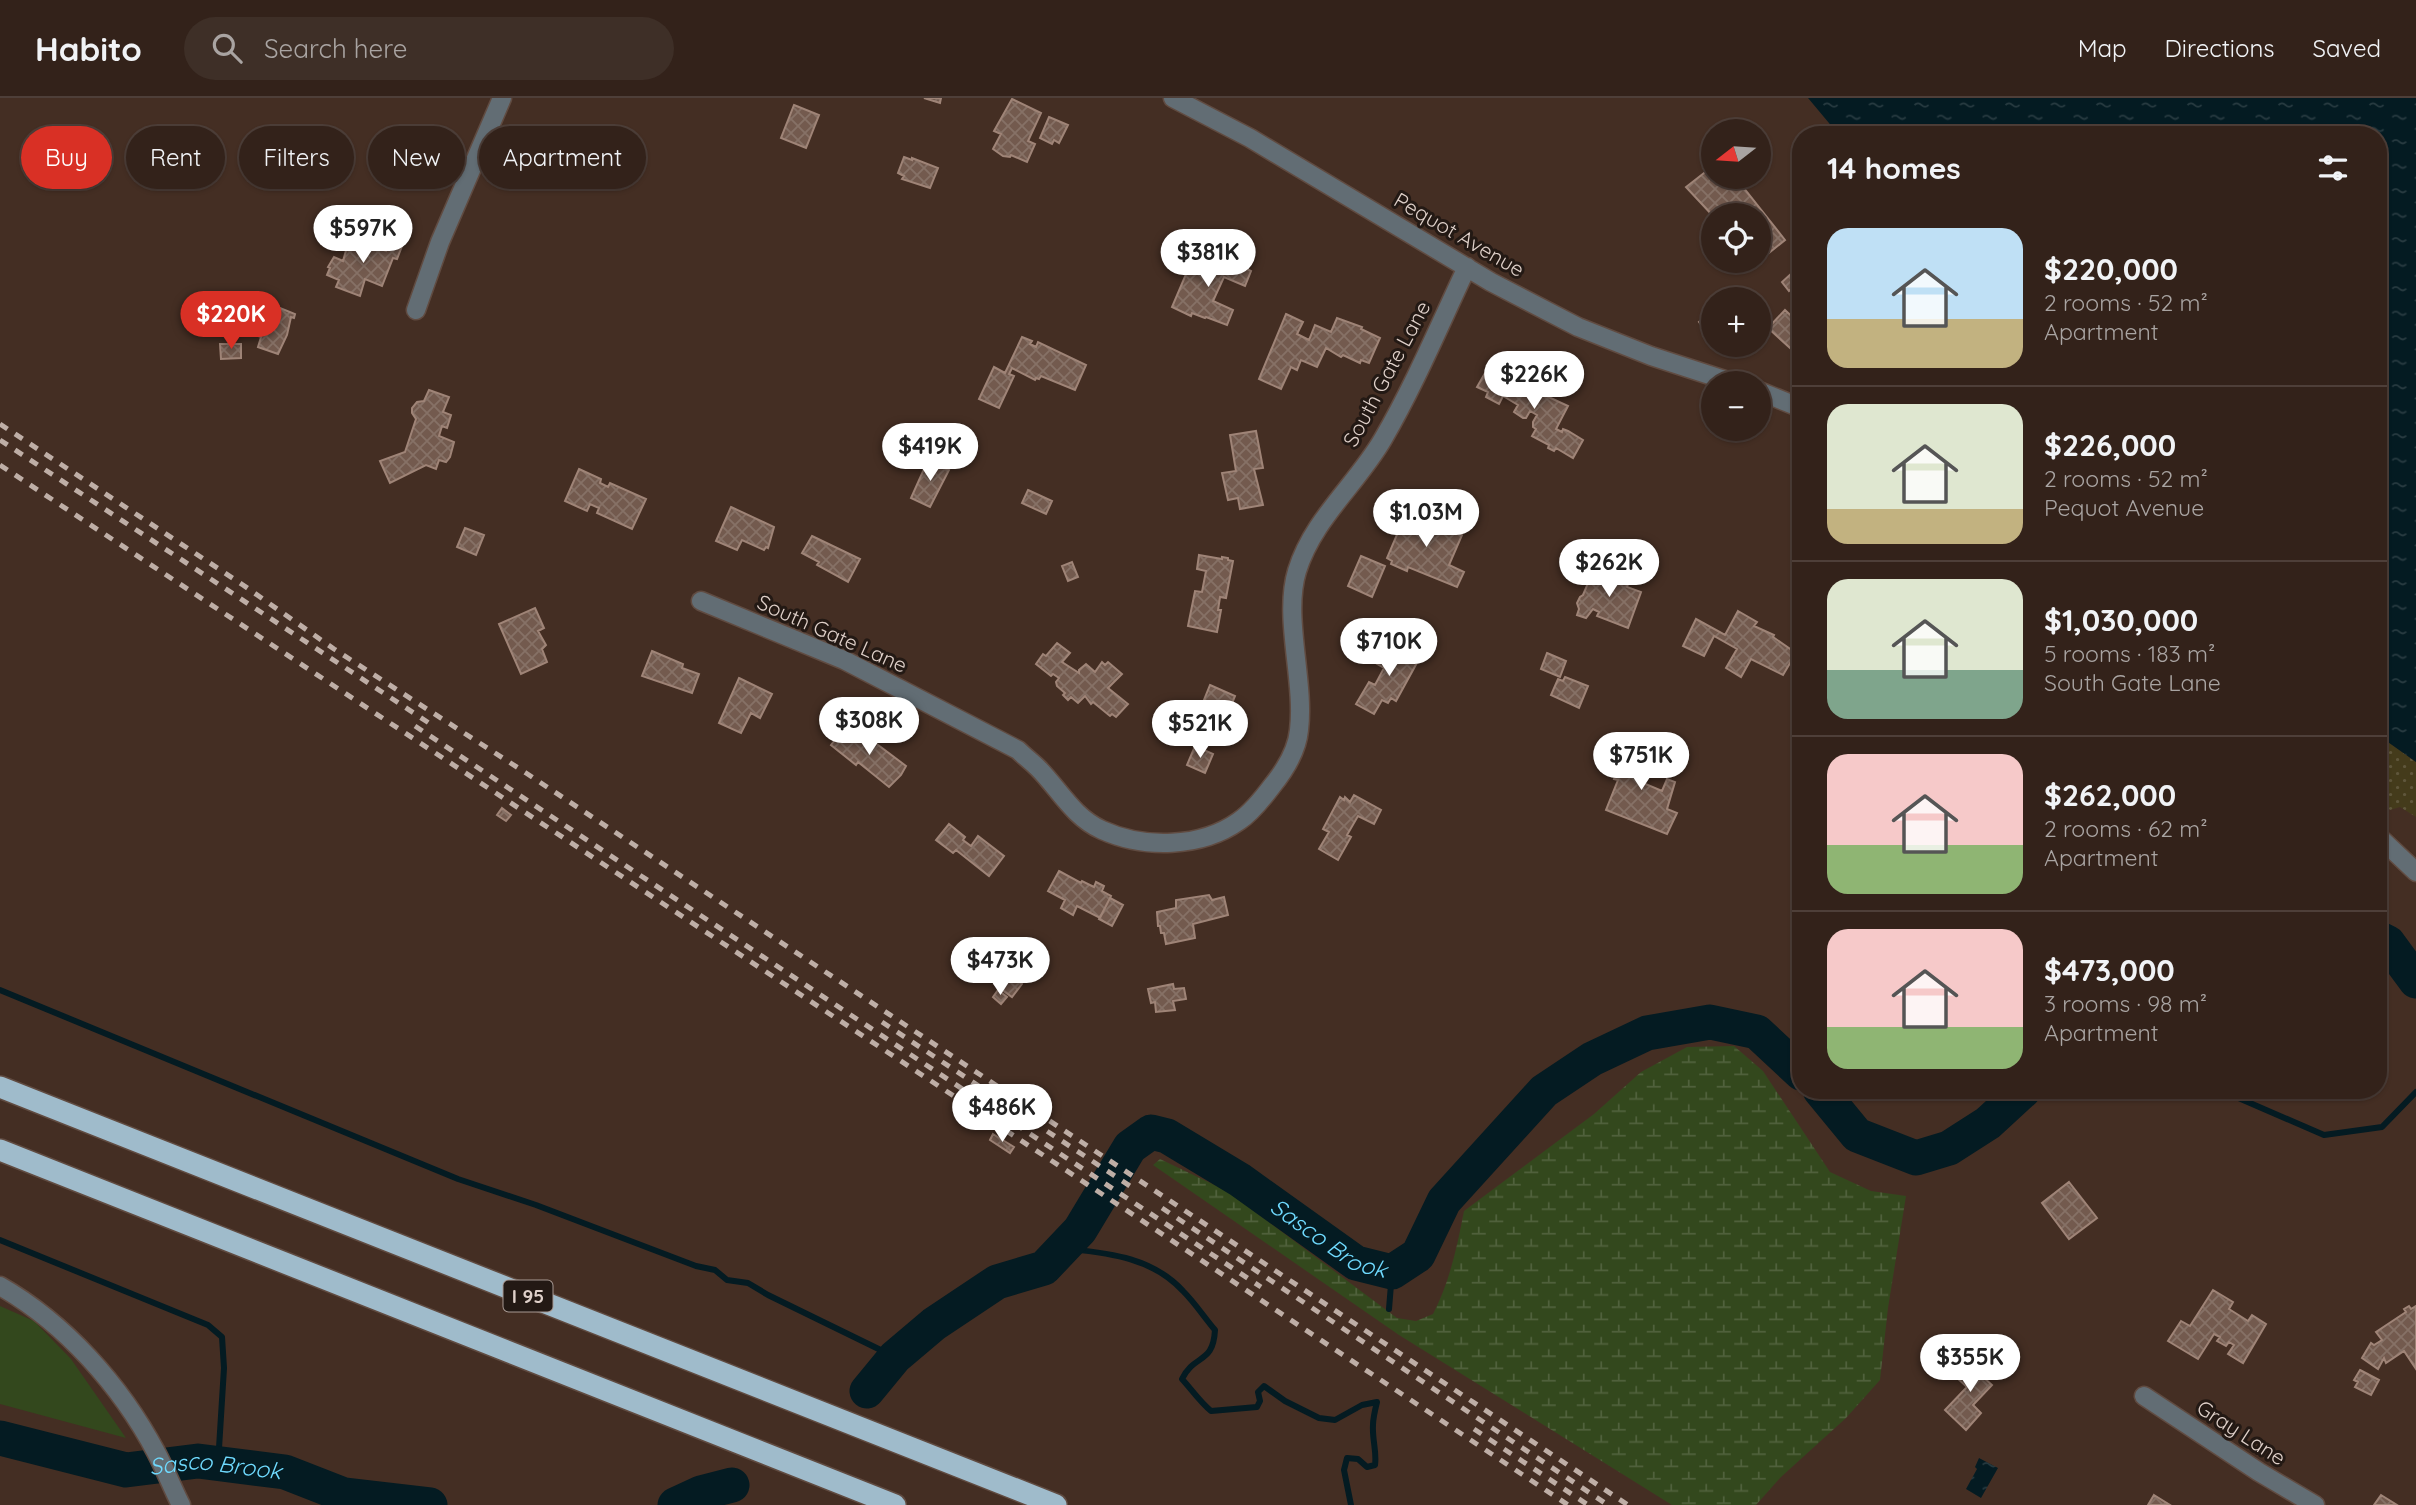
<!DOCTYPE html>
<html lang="en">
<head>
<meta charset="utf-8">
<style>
  :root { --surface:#33221a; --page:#3e2f27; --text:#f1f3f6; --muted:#a9a4a2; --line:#4e3f39; --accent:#d93025 }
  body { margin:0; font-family:Quicksand,sans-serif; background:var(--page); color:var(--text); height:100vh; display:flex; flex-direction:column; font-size:26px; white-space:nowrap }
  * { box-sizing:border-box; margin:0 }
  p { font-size:23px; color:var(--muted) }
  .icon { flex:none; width:38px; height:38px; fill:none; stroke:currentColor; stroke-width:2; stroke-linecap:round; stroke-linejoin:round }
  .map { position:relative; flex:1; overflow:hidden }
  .details { position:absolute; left:1792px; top:28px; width:595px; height:973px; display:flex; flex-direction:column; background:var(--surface); border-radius:28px; box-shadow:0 2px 5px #0004,0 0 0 2px var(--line) }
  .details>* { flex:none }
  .top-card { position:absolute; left:21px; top:28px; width:665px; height:63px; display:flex; gap:14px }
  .needle { width:46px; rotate:253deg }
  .tools { position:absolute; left:1701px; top:21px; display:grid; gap:14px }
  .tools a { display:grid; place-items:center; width:70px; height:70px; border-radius:50%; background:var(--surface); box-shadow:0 2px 5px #0004,0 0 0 2px var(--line); font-size:35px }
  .price { position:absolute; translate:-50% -60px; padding:0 16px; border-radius:24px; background:#fff; color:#222; font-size:23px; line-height:46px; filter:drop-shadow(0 2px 4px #0008) }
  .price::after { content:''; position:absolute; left:50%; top:42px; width:21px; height:16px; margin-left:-10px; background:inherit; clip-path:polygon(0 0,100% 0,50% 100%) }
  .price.current { background:var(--accent); color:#fff }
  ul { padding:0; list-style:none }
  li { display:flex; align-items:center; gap:21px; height:175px; padding:0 35px }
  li+li { border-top:2px solid var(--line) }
  li span { display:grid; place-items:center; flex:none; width:196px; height:140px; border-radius:21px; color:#555 }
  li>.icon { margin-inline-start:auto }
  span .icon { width:84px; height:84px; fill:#fffc; stroke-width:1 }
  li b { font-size:30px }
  h2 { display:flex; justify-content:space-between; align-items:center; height:84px; padding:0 35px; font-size:30px }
  .tag { padding:0 24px; border-radius:32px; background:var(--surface); box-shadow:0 2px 5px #0004,0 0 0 2px var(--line); font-size:24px; line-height:63px }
  .tag.current { background:var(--accent); color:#fff }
  header { display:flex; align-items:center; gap:42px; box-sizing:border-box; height:98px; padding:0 35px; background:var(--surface); border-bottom:2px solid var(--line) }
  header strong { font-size:33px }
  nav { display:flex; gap:38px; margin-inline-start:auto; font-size:24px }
  .search { width:490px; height:63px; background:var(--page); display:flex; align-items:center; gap:18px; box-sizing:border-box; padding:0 24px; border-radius:38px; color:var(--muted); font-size:26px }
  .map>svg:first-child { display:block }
  .green { fill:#33481d }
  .wetland { fill:url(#wetland-marsh) }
  .sand { fill:url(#sand-dots) }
  .water { fill:url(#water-ripples) }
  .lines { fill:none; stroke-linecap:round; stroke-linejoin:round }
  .stream { stroke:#041b22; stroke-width:6 }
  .river { stroke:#041b22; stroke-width:35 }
  .building { fill:url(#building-cross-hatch); stroke:#9f8477; stroke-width:2 }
  .minor-casing { stroke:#604b41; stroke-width:21 }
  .highway-casing { stroke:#604b41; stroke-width:24 }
  .minor { stroke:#626d74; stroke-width:18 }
  .highway { stroke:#9fbbcb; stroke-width:21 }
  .rail { stroke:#beaea6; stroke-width:5; stroke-dasharray:9 9; stroke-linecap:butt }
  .labels { text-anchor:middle; stroke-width:6; stroke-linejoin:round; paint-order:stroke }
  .shield { fill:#231914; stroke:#a79993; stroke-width:2 }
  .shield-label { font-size:19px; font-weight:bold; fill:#dfd0c9 }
  .street-label { font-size:21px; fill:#dfd0c9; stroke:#231914 }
  .water-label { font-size:23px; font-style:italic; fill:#6fdafe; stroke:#231914 }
</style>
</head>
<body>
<header>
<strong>Habito</strong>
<div class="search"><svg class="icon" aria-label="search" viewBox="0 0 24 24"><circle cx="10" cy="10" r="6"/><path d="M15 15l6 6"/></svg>Search here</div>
<nav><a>Map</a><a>Directions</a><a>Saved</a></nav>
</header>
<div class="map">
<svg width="2416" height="1407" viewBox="0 0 2416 1407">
  <defs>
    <pattern id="wetland-marsh" width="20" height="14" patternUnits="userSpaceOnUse" patternTransform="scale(1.75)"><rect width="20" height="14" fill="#33481d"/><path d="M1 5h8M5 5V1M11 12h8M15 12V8" fill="none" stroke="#50613c"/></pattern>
    <pattern id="sand-dots" width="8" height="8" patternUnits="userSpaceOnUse" patternTransform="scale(1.75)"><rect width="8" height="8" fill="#443b1b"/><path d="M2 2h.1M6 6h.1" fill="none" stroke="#5f563b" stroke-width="1.8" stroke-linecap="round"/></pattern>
    <pattern id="water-ripples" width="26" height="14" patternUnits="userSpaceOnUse" patternTransform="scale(1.75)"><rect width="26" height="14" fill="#041b22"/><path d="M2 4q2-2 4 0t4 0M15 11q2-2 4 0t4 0" fill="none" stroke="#283b41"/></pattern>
    <pattern id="building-cross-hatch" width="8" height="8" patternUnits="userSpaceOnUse" patternTransform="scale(1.75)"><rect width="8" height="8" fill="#735a4e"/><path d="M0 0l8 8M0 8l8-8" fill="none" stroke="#867166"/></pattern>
  </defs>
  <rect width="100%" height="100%" fill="#442e23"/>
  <path class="green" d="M0,1208L34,1223L71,1261L126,1340L0,1306Z"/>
  <path class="wetland" d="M1734,948L1763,973L1830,1074L1871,1093L1906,1098L1888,1210L1880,1282L1846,1320L1781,1379L1756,1407H1672L1399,1237L1153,1067L1160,1061L1227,1093L1397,1220L1416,1223L1433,1216C1450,1183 1457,1149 1464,1113L1594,1016L1641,974L1687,949Z"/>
  <path class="sand" d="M2378,637L2416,664V719L2400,709L2390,712L2378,700Z"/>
  <path class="water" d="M1808,0H2416V664L2378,637V37H1839Z
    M1979,1360L1998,1370L1981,1400L1966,1391L1977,1371L1975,1369Z"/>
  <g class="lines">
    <path class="stream" d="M0,892L458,1081L536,1107L696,1168L715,1172L727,1182L748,1185L768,1197L895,1259
      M2214,992L2227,995L2324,1037L2382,1029L2416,994
      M0,1142L208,1227L222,1239L224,1270L218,1366
      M1062,1150C1106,1155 1151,1158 1183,1193C1195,1205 1204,1219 1215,1232C1213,1267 1195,1255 1182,1281C1192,1292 1200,1304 1211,1313L1257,1309L1260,1303L1258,1294L1264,1288L1285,1303L1319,1320L1335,1322L1362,1307L1377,1304C1375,1312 1373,1320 1373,1327C1372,1341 1377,1354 1375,1367L1367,1369L1358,1361L1347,1360L1344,1372L1351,1407
      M1389,1211L1392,1174"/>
    <g class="river">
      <path d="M2378,840L2388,845L2416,883"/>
      <path d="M1820,992L1857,1037L1916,1060L1949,1050L1988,1025L2024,992"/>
      <path id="s1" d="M867,1293L895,1259L934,1226L997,1184L1044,1170L1080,1132L1130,1049L1151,1034L1167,1038L1240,1082L1356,1165L1392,1174L1418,1157L1444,1103L1544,993L1592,961L1647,935L1710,924L1757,934L1801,975"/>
      <path id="s2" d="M0,1340L126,1372L198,1363L285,1374L344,1397L430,1407"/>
      <path d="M675,1407L701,1395L732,1387"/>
    </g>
  </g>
  <path class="building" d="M924,0H941L940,5Z
    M1012,1L1041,15L1028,43L1035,46L1027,64L1011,57L1010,59L1003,58L993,51L1001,36L994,33Z
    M794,7L819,17L806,50L781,40Z
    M1049,19L1068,27L1059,45L1054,42L1052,46L1040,40Z
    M904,59L912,62V60L938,70L930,90L902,81L904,78L898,75Z
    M1713,68V79H1731L1726,85L1731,91L1739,84L1785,142L1759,163V117L1713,118L1686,89Z
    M352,139L386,153L390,143L402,148L397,161L393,160L382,188L365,181L360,198L336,189L339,182L327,177L330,170L328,169L334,159L343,163L349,142Z
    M1216,156L1251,173L1245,188L1224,179L1213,203L1233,212L1227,227L1206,219L1205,220L1192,215L1191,218L1172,209L1192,162L1210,170Z
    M1792,175L1799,184L1789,193L1782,184Z
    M270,206L295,216L294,220L291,219L287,237L278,256L258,249L261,239L258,238Z
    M1713,212V243L1699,224Z
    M1785,212L1801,227V260L1768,230Z
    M1286,216L1303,224L1297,236L1309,242L1315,227L1331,234L1337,220L1362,229L1361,231L1380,240L1369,265L1361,262L1360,265L1343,257L1341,259L1326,250L1317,269L1301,262L1297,272L1291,269L1281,291L1259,281Z
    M1022,239L1032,243L1030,246L1036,249L1038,244L1086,267L1075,292L1041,278L1039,281L1036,280L1035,282L1012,270L1009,276L1014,278L999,310L979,301L994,269L1005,275Z
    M220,246H241V260L221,261Z
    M1485,275L1496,281L1498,276L1510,283L1513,277L1542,292L1540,295L1568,308L1556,331L1562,334L1563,331L1568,333L1583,342L1573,360L1556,350L1554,353L1548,350L1549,347L1532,338L1536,331L1533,329V324L1537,317L1530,313L1526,320H1523L1514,314L1518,307L1503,298L1499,306L1486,299L1488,294L1477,289Z
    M429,292L449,299L443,314L451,317L447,330L442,328L439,338L454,344L450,359L446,364L439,362L436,371L426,367L390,385L380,363L405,354L416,321L412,315V310L417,304L424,303Z
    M1256,333L1263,370L1254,371L1263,407L1240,411L1238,400L1228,402L1222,375L1236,373L1230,337Z
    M928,362L949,372L930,409L911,400Z
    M579,371L601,381L600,385L608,389L610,385L646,401L632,431L597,415L599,410L590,406L587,413L565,403Z
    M1028,392L1052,403L1046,416L1022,405Z
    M731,409L774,429L768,450L766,449L764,452L742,442L737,452L716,443Z
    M1407,413L1462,437L1449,467L1464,474L1457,489L1408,469L1407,473L1391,466L1392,463L1387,460Z
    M465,430L484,437L476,457L457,449Z
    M812,438L860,461L848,484L817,467L819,464L802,455Z
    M1199,457L1222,461V459L1228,460V462L1233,463L1226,500L1220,499L1218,512H1221L1217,534L1188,528L1195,493L1202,494L1206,473L1197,471Z
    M1361,458L1385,468L1372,499L1348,488Z
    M1072,464L1078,479L1068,483L1062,468Z
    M1594,471L1628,486L1627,489L1641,494L1628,530L1597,518L1599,514L1593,511L1586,520L1577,517L1579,511L1577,505L1580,499L1583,497Z
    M535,510L544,530L538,533L546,547L542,551L547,564L521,576L499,526Z
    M1738,513L1757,524L1754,528L1774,537L1773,539L1796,555L1783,577L1751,561L1741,579L1726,570L1737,551L1714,538L1704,558L1683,548L1696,521L1725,537Z
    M1390,544L1419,561L1396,603L1391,600L1388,605L1382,602L1374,616L1356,606L1369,584L1375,587L1384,570L1377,566Z
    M1057,545L1070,555L1062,564L1079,575V572L1086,566L1095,574L1102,564L1105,567L1108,564L1122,576L1108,590L1128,606L1116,619L1112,616L1110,618L1093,604L1091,606L1085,598L1078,605L1071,599L1068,602L1063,597L1065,595L1057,588L1056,584L1059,580L1053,576L1051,578L1036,566L1043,556L1046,558Z
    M652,553L683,566L682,570L699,576L692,595L642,578Z
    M1547,555L1566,563L1560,579L1541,571Z
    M1565,579L1588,588L1579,610L1551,597L1558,581L1563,583Z
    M739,580L772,596L760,620L751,615L741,635L719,625Z
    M1210,587L1235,598L1229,613H1225L1214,638L1210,637L1207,645L1196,640L1199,632L1195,629L1207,603L1204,602Z
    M845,629L870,650L874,644L906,668L901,677L889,689L858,664L856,667L831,647Z
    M1632,637L1652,646L1636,682L1662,693L1667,681L1675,684L1667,711L1677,715L1667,736L1606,712L1618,682L1614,681Z
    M1195,648L1213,656L1205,675L1187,667Z
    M1354,697L1381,712L1374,726L1358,718L1347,737L1351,739L1338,762L1319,751L1329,734L1323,731L1340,699L1344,702L1345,699L1350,704Z
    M502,710L511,717L506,723L497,717Z
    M949,726L965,739L963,742L971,748L978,738L1004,758L989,778L956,752L953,755L936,742Z
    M1059,773L1081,785L1082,783L1094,789L1096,784L1104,788L1102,793L1111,798L1100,820L1077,808L1073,817L1061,810L1065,802L1048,793Z
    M1209,797L1212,802L1224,799L1228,817L1193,826L1195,840L1166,846L1164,835H1161L1160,828H1158L1157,814L1176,810V802Z
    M1110,800L1123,807L1112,828L1099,821Z
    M1006,872L1022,886L1012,899L994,886Z
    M1173,886L1174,891L1184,890L1186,901L1173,903L1175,912L1156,914L1155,904L1151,905L1148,891Z
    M998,892L1007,899L1001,906L993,899Z
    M993,1036L1014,1049L1010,1055L990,1042Z
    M2069,1084L2097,1120L2069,1141L2042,1105Z
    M2213,1192L2233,1204L2229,1211L2248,1223L2252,1217L2266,1226L2243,1265L2228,1256L2234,1247L2229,1244L2226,1248L2217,1243L2220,1239L2214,1236L2198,1261L2168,1243L2181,1223L2190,1228Z
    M2409,1208L2411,1211L2416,1208V1271L2404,1253L2386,1265L2384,1260L2378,1271L2362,1260L2371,1245L2374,1247L2382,1242L2376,1234L2406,1214L2404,1211Z
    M1978,1259L1990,1270L1982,1278L1992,1287L1973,1307L1981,1315L1966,1332L1945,1312L1967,1289L1956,1279Z
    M2360,1272L2379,1282L2371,1297L2355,1289L2358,1284L2354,1282Z
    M2154,1397L2170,1407H2148Z
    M2381,1397L2397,1407H2374Z"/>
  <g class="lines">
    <defs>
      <path id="minor" d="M1173,0L1250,40L1491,184L1578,229L1651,258L1734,285
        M416,212L440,144L502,0
        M1759,293L1801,310
        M701,503L844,562L1018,652C1024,658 1032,664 1038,670C1059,691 1073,719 1102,732C1144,751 1201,750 1239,723C1251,715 1263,700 1272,688C1285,672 1297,653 1299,632C1305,583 1283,519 1297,473C1313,421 1357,386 1383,341C1415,286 1440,226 1467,169
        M2378,738L2416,774
        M0,1188C65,1225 121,1288 156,1354C165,1371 172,1389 181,1407
        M2144,1298L2259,1374L2315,1407"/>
      <path id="highway" d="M0,989L1056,1407
        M0,1052L895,1407"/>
    </defs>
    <use href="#minor" class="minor-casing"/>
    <use href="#highway" class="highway-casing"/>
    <use href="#minor" class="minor"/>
    <use href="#highway" class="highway"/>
    <path class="rail" d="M0,326L243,487L334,551L526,675L1628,1407
      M0,342L435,629
      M0,367L1120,1108L1568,1407
      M415,628L1261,1189
      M882,924L1130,1088
      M1162,1110L1608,1407
      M1474,1331L1588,1407"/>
  </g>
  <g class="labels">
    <rect class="shield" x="503.5" y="1182.5" width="49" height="31" rx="5"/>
    <g class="shield-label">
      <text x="528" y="1205">I 95</text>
    </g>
    <g class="street-label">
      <text transform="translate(1459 137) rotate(30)" y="7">Pequot Avenue</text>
      <text transform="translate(1387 276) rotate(-62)" y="7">South Gate Lane</text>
      <text transform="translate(832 536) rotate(24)" y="7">South Gate Lane</text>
      <text transform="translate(2241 1335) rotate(33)" y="7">Gray Lane</text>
    </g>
    <g class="water-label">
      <text dy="8" stroke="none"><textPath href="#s1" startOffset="604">Sasco Brook</textPath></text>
      <text dy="8" stroke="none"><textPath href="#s2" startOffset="220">Sasco Brook</textPath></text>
    </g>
  </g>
</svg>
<div class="tools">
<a><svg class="needle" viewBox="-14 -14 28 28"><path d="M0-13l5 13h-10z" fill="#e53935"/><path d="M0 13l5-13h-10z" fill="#a9a4a2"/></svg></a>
<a><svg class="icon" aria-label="locate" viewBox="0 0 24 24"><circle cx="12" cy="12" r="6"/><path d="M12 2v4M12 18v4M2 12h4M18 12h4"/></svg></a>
<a>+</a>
<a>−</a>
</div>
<b class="price" style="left:363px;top:167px">$597K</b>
<b class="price" style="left:1208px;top:191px">$381K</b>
<b class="price current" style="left:231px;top:253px">$220K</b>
<b class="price" style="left:1534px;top:313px">$226K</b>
<b class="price" style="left:930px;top:385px">$419K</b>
<b class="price" style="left:1426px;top:451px">$1.03M</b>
<b class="price" style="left:1609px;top:501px">$262K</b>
<b class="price" style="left:1389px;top:580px">$710K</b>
<b class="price" style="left:869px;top:659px">$308K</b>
<b class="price" style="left:1200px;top:662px">$521K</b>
<b class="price" style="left:1641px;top:694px">$751K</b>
<b class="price" style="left:1000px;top:899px">$473K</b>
<b class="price" style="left:1002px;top:1046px">$486K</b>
<b class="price" style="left:1970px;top:1296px">$355K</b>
<div class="top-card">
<a class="tag current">Buy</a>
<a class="tag">Rent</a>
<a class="tag">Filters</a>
<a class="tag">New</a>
<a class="tag">Apartment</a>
</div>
<section class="details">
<h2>14 homes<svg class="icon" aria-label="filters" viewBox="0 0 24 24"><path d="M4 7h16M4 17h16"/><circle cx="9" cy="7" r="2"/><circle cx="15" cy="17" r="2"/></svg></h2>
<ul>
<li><span style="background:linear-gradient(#bfe0f5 65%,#c2b280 0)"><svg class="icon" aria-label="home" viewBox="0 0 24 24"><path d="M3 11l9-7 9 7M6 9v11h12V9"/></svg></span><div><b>$220,000</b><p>2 rooms · 52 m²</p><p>Apartment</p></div></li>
<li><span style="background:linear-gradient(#dfe7d0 75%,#c2b280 0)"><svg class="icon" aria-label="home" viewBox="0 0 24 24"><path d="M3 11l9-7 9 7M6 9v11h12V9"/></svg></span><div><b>$226,000</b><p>2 rooms · 52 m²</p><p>Pequot Avenue</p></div></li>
<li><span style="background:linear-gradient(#dfe7d0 65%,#7fa58c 0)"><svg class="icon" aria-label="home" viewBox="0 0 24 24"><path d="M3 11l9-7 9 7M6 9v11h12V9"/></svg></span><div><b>$1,030,000</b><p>5 rooms · 183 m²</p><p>South Gate Lane</p></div></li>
<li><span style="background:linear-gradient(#f6c9c9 65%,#8fb573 0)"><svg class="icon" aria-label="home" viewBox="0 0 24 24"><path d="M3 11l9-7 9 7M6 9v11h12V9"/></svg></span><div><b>$262,000</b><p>2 rooms · 62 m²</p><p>Apartment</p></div></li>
<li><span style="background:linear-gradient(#f6c9c9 70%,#8fb573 0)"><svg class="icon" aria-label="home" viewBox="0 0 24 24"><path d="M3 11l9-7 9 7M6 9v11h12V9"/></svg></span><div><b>$473,000</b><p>3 rooms · 98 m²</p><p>Apartment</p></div></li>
</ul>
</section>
</div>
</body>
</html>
